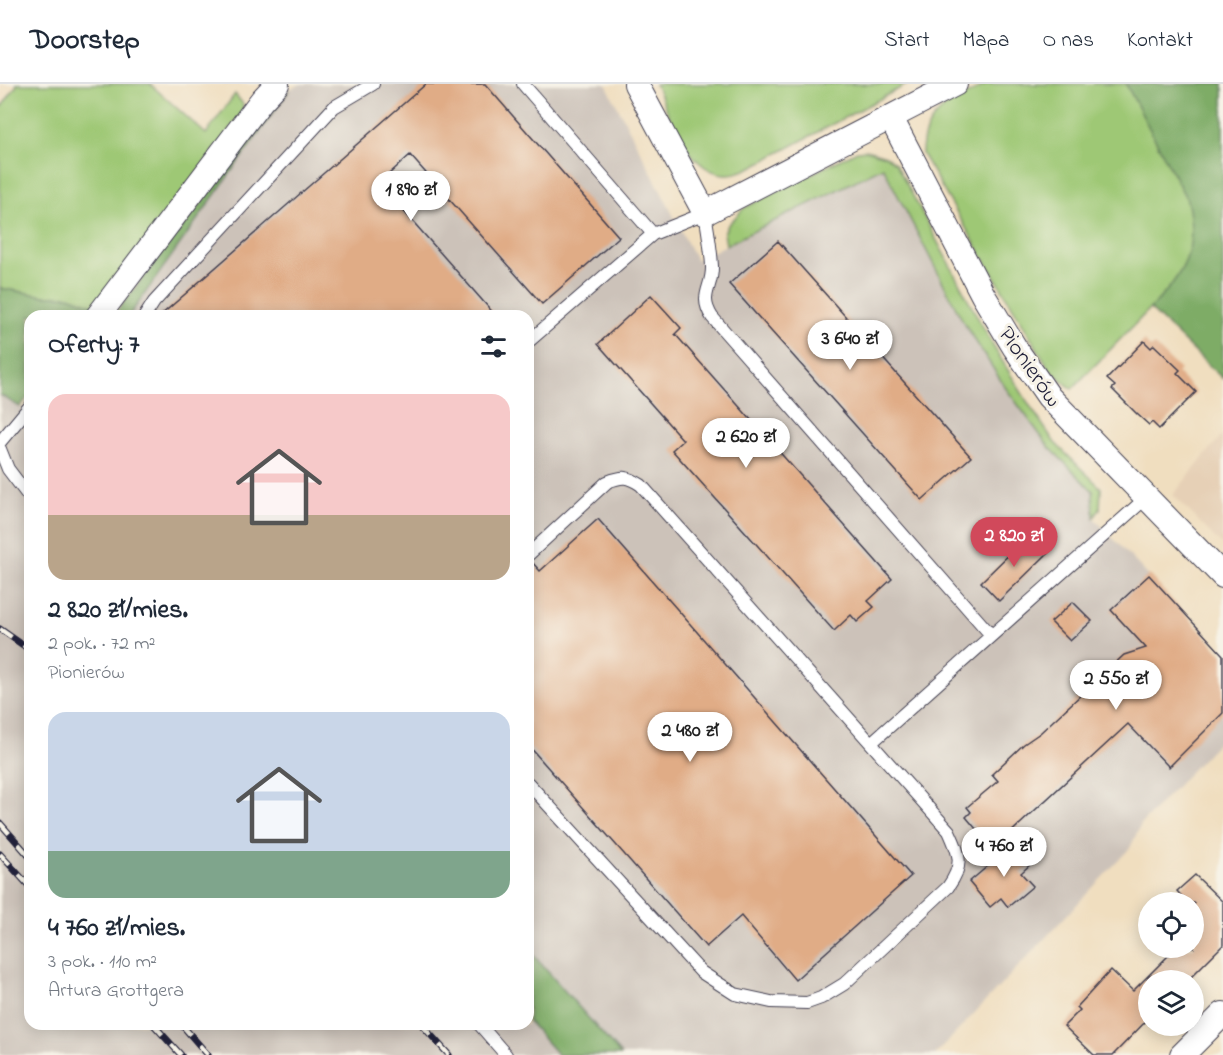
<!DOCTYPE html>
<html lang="pl">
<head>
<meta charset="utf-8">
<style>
  :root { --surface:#fff; --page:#f6f6f7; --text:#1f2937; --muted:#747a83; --line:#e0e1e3; --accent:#d1495b }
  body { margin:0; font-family:"Indie Flower",sans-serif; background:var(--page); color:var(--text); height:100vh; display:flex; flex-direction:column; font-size:22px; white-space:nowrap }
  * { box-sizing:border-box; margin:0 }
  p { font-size:20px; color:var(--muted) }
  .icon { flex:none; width:33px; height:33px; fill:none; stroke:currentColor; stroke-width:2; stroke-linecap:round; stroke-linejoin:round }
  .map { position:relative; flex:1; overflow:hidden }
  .details { position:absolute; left:24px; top:226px; width:510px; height:720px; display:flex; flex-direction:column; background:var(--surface); border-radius:18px; box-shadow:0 3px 15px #0003 }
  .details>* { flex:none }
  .buttons { position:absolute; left:1138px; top:808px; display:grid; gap:12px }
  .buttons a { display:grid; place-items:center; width:66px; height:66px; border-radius:50%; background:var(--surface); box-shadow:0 3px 15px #0003; font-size:30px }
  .price { position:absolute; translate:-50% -51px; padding:0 14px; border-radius:21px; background:#fff; color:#222; font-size:20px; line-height:39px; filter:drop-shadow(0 2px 3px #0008) }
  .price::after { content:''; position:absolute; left:50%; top:36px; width:18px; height:14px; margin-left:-9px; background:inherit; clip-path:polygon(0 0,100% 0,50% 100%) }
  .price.current { background:var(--accent); color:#fff }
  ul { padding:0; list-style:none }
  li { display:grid; align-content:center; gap:12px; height:318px; padding:0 24px }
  li span { display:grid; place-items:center; height:186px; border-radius:18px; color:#555 }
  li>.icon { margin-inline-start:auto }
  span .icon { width:108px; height:108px; fill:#fffc; stroke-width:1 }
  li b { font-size:26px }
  h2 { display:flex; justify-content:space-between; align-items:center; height:72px; padding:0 24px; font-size:26px }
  header { display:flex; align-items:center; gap:36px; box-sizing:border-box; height:84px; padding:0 30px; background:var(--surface); border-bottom:2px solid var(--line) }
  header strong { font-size:28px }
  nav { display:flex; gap:33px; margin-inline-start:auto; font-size:21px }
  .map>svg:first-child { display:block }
  .built { fill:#e6d0b6 }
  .industrial { fill:#ccc2b9 }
  .green { fill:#9ec875; stroke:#607558; stroke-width:1.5 }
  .forest { fill:#7eac66; stroke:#506750; stroke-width:1.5 }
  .building { fill:#e0ac86 }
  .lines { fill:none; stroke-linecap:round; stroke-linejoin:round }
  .service-casing { stroke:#413e4f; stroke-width:14 }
  .minor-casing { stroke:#413e4f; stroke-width:26 }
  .service { stroke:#fff; stroke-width:12 }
  .minor { stroke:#fff; stroke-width:24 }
  .rail-casing { stroke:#22223b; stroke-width:7 }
  .rail { stroke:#f7f3e8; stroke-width:4.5; stroke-dasharray:14; stroke-linecap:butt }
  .labels { text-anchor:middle; stroke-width:6; stroke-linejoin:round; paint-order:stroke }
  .street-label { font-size:24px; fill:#22223b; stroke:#f7f3e8 }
</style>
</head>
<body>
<header>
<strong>Doorstep</strong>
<nav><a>Start</a><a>Mapa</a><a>O nas</a><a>Kontakt</a></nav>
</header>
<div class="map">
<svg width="1223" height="971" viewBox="0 0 1223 971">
  <rect width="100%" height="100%" fill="#f7f3e8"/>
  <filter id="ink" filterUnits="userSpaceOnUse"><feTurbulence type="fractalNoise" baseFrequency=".0167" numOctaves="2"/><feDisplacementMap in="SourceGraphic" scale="12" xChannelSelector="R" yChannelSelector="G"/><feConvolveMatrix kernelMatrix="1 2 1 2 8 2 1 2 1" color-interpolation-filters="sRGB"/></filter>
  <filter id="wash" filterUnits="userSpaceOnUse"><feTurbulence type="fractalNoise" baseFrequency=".008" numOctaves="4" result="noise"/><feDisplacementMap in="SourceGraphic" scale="24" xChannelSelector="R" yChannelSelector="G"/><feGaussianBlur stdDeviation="1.35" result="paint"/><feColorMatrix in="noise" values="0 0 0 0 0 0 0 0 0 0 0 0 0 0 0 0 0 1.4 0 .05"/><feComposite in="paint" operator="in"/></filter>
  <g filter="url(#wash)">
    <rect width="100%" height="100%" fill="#f0debf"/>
    <path class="built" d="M1223,350V462L1173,411Z"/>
    <path class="industrial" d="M301,0H606L696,176L883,83L964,239L1005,303L1049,363L1093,407L1094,434L1223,571V653L1141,740L1130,764L935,971H621L528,865V232H129L290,5Z
      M0,311L30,329V940H528V937L558,971H0Z"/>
    <path class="green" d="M16,0H150L206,50L235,10L243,20V28L98,223L69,212H44L0,204V25L17,1Z
      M655,0H908L752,83C743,87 734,91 724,90C687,87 669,29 655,0Z
      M987,0H1126L1187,116L1192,136V155L1185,180L1170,204L1072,305L1050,286L922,70C922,27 956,17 987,0Z
      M866,66L886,72L896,80L993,262L1030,322L1055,359L1101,404L1100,425L1094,434L1093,407L1049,363L1005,303L964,239L883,83L726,161L724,149L728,141L744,124L857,67Z"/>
    <path class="forest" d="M1126,0H1223V295L1150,225C1184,189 1199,167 1187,116Z
      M290,5L129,232H113Z
      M0,204L44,212H69L98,223L91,232H30V311L20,323L0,311Z
      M528,865L621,971H558L528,937Z"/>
    <g id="blocks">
      <path class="building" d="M426,0H485L619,153L542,220L410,71L379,99L496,232H160Z
        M778,157L971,373L922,416L729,200Z
        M651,211L681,244L675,250L892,495L868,517L874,523L857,538L851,531L834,547L672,366L683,356L598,260Z
        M1144,257L1151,264L1154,261L1180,286L1177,289L1196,308L1159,345L1152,338L1149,341L1137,330L1112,305L1115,302L1107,295Z
        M598,435L911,792L795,896L741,832L706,863L528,661V479L532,478L540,487Z
        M1029,451L1048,469L999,517L981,498Z
        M1149,491L1223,571V629L1169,683L1128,640L993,765L966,733L971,728L967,723L998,697L992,690L1024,660L1040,649L1124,571L1146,564L1111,526Z
        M1073,518L1092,537L1070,557L1051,538Z
        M1015,759L1032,779L1021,789L1033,802L1008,823L1001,814L990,823L969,798Z
        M1195,791L1223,818V861L1187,897H1149V934L1113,971H1094L1064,942L1080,926L1077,923L1111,886L1133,907L1176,864H1194V819H1188L1177,807Z"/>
    </g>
  </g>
  <g filter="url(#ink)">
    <use href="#blocks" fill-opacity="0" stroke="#413e4f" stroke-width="1.5"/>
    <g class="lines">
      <defs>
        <path id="service" d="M523,0L653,150
          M145,232L154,218L334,23L373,0
          M528,258L653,150L705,129C708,147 711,164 712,182C713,204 698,211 712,233L991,551
          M0,358L30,322
          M0,365L8,385L30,414
          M528,471L607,398C623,392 627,392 641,401L949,747C960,771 964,781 948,803L844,900L821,914L807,919L771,918L735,910L701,888L528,699
          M871,659L1146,414
          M479,940L506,971"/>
        <path id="minor" d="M636,0L705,129L955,0
          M891,34L983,211L1015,264L1049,313L1223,492
          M98,232L262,16L277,0
          M1182,971L1223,930"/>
      </defs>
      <use href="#service" class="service-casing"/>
      <use href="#minor" class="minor-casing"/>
      <use href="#service" class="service"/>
      <use href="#minor" class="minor"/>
      <defs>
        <path id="rail" d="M0,545L30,566
          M0,739L30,773
          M0,770L30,803
          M153,940L181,971
          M181,940L208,971
          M421,940L449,971"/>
      </defs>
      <use href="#rail" class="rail-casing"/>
      <use href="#rail" class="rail"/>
    </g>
  </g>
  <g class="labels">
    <g class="street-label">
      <text transform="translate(1031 282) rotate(55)" y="8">Pionierów</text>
    </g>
  </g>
</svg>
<div class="buttons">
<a><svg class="icon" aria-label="locate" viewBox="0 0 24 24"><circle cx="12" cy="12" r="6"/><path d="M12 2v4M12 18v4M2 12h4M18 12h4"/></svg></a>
<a><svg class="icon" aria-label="layers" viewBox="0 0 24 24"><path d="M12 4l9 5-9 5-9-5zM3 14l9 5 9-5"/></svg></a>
</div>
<b class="price" style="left:411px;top:138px">1 890 zł</b>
<b class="price" style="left:850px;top:287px">3 640 zł</b>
<b class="price" style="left:746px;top:385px">2 620 zł</b>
<b class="price current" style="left:1014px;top:484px">2 820 zł</b>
<b class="price" style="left:1116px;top:627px">2 550 zł</b>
<b class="price" style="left:690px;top:679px">2 480 zł</b>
<b class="price" style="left:1004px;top:794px">4 760 zł</b>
<section class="details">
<h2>Oferty: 7<svg class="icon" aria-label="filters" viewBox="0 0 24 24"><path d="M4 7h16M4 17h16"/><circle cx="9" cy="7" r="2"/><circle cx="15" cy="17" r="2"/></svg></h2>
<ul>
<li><span style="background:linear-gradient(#f6c9c9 65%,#b9a48a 0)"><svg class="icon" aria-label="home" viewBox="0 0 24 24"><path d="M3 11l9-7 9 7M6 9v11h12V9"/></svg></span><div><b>2 820 zł/mies.</b><p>2 pok. · 72 m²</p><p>Pionierów</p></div></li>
<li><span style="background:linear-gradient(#c9d6e8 75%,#7fa58c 0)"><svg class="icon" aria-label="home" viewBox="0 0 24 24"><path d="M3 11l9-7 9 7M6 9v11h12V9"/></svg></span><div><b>4 760 zł/mies.</b><p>3 pok. · 110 m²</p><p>Artura Grottgera</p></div></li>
</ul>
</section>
</div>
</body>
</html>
